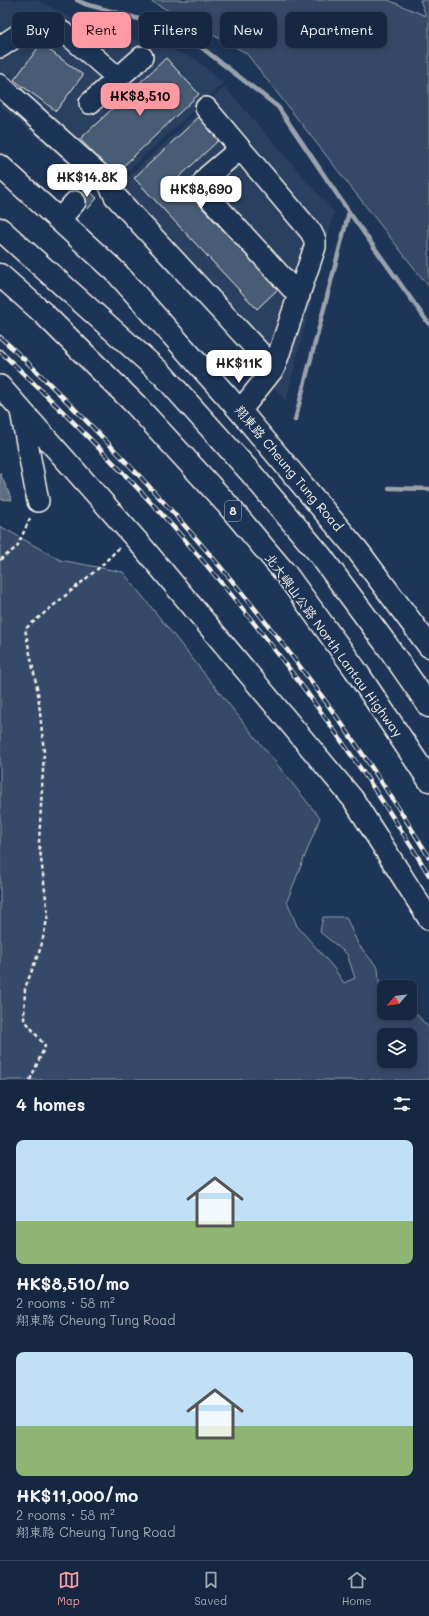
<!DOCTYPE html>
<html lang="en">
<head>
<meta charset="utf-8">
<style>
  :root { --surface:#162841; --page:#1f3048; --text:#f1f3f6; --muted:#9ea6b1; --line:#35445a; --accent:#ff9aa2 }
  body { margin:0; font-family:Mali,"LXGW WenKai TC",sans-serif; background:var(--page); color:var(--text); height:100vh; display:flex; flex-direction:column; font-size:15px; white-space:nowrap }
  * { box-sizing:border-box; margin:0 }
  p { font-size:13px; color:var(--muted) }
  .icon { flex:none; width:22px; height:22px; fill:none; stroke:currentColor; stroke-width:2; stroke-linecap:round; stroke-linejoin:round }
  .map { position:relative; height:1080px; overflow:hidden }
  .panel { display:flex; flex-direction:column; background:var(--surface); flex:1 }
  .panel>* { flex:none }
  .top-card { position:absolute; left:12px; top:12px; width:405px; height:36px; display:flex; gap:8px }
  .needle { width:26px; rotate:241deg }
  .tools { position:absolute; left:377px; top:980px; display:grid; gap:8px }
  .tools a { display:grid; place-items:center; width:40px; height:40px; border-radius:8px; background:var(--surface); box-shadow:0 2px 6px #0003,0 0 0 1px var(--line); font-size:20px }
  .price { position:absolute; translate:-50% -34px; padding:0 9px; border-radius:8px; background:#fff; color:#222; font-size:13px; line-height:26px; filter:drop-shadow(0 1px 2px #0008) }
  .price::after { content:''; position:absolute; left:50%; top:24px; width:12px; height:9px; margin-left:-6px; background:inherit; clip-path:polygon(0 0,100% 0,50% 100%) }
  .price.active { background:var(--accent); color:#111 }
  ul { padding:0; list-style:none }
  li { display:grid; align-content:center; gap:8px; height:212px; padding:0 16px }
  li span { display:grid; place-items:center; height:124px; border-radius:8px; color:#555 }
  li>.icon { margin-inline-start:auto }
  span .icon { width:72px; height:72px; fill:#fffc; stroke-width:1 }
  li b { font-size:17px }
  h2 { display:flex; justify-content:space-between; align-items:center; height:48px; padding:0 16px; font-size:17px }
  .pill { padding:0 14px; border-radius:8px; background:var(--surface); box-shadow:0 2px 6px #0003,0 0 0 1px var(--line); font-size:14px; line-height:36px }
  .pill.active { background:var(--accent); color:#111 }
  .dock { display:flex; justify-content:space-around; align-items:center; height:56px; border-top:1px solid var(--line); background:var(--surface); font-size:11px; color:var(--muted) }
  .dock a { display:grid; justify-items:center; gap:2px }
  .dock .active { color:var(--accent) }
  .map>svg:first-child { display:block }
  .built { fill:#2a4060 }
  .green { fill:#354a67; stroke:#949ea8; fill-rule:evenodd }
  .water { fill:#5e6d82; stroke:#9aa2ab }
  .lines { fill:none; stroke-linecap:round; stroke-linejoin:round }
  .stream { stroke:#9aa2ab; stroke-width:4.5 }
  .building { fill:#485b74; stroke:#f4f1e8 }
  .minor-casing { stroke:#f4f1e8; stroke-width:24 }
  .major-casing { stroke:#f4f1e8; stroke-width:25 }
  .highway-casing { stroke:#f4f1e8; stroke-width:25 }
  .path { stroke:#f4f1e8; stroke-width:2.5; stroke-dasharray:4 3; stroke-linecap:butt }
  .minor { stroke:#1d3557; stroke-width:21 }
  .major { stroke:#1d3557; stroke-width:22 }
  .highway { stroke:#1d3557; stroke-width:22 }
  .rail-casing { stroke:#f4f1e8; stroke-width:4.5 }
  .rail { stroke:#1d3557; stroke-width:3; stroke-dasharray:9; stroke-linecap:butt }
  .labels { text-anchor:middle; stroke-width:3; stroke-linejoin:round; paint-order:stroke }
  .shield { fill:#1d3557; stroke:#b4b9bc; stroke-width:1 }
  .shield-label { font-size:12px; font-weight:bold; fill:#f4f1e8 }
  .street-label { font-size:13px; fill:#f4f1e8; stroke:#1d3557 }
</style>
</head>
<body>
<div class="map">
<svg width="429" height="1080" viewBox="0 0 429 1080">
  <rect width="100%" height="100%" fill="#1d3557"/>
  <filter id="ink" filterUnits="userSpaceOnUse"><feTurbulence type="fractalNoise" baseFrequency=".025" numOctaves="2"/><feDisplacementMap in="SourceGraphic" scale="8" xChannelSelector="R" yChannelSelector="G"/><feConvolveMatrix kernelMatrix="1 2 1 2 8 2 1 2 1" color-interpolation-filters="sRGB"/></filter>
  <g filter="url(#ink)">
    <path class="built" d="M0,0H38L63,14L104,31L167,48L194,58L223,83L103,194L0,106Z
      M225,87L334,212L286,401L102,201Z"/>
    <path class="green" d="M149,0H388L426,16L420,0H429V287L246,53Z
      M0,526L60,560L123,572L320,818L287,901L297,926L333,967L344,983L355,978L347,954L320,932L323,917H346L358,944L378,968L380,993L384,995V1013H410V1007L429,1028V1080H0ZM384,1035H410V1061H384Z"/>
    <path class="water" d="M0,473L12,500L0,499Z"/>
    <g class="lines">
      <path class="stream" d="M77,0L85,4L179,30L278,107L349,212L429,324
        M295,420L349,212
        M389,488L429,489"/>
    </g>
    <path class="building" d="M41,44L83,75L56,111L14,80Z
      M166,58L199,94L114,175L80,139Z
      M201,115L222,137L176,180L278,289L257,309L134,178Z
      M86,188L97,198L88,209L77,199Z"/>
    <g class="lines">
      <defs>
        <path id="minor" d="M0,47L21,33L34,28L59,30L73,39L118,78
          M0,85L108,182L115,196L274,368
          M90,103L142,57
          M206,108L311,232L315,240V247L274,368L240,411
          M240,149L208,176L204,181L203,187L206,194L299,296
          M59,220L75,202
          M0,386L141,545L353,799L429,919
          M21,411L38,501"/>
        <path id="major" d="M0,166L115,271L240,411L358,551L429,646"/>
        <path id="highway" d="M0,229L163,375L251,473L320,555L386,644L429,706
          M0,275L43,313L136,405L226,503L286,574L355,669L429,780"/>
      </defs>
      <use href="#minor" class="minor-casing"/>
      <use href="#major" class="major-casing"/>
      <use href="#highway" class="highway-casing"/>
      <path class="path" d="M0,560L17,547L31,516
        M30,1080L45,1046L24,1019L25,988L41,947L48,915L39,842L44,752L38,693L25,629L100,567L119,548"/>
      <use href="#minor" class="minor"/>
      <use href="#major" class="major"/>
      <use href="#highway" class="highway"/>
      <defs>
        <path id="rail" d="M0,337C37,370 72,406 107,442C229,567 338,707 429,857
          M0,351C63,411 126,473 184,539C275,643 357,757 429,875"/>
      </defs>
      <use href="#rail" class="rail-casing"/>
      <use href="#rail" class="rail"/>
    </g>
  </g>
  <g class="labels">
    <rect class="shield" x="225" y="501" width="16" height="20" rx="3"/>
    <g class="shield-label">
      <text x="233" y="515">8</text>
    </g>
    <g class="street-label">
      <text transform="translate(289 468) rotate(50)" y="5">翔東路 Cheung Tung Road</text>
      <text transform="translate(334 645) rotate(54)" y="5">北大嶼山公路 North Lantau Highway</text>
    </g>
  </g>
</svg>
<div class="tools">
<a><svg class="needle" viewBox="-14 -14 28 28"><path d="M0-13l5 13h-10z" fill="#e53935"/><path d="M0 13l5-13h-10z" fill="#9ea6b1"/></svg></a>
<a><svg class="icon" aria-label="layers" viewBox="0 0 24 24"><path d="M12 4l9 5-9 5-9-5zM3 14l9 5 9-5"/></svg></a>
</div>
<b class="price active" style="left:140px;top:117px">HK$8,510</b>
<b class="price" style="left:87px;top:198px">HK$14.8K</b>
<b class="price" style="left:201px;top:210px">HK$8,690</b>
<b class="price" style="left:239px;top:384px">HK$11K</b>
<div class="top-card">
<a class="pill">Buy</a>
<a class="pill active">Rent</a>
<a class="pill">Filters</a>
<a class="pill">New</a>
<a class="pill">Apartment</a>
</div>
</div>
<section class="panel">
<h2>4 homes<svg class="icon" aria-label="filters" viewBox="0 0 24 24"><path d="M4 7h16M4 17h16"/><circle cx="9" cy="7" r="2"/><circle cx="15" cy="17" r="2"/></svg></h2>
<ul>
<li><span style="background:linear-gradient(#bfe0f5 65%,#8fb573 0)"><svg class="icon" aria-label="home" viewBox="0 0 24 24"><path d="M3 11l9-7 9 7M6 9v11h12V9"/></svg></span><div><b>HK$8,510/mo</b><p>2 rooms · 58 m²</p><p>翔東路 Cheung Tung Road</p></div></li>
<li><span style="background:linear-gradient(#bfe0f5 60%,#8fb573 0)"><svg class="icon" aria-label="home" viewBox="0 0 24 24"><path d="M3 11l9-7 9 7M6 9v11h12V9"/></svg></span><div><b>HK$11,000/mo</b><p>2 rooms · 58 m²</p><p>翔東路 Cheung Tung Road</p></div></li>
</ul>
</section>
<nav class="dock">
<a class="active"><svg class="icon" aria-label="map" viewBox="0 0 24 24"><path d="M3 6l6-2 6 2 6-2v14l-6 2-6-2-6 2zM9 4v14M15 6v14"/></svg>Map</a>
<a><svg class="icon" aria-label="saved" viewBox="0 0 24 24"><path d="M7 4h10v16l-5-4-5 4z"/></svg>Saved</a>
<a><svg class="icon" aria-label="home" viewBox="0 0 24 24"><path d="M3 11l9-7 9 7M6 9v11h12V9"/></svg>Home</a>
</nav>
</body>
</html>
